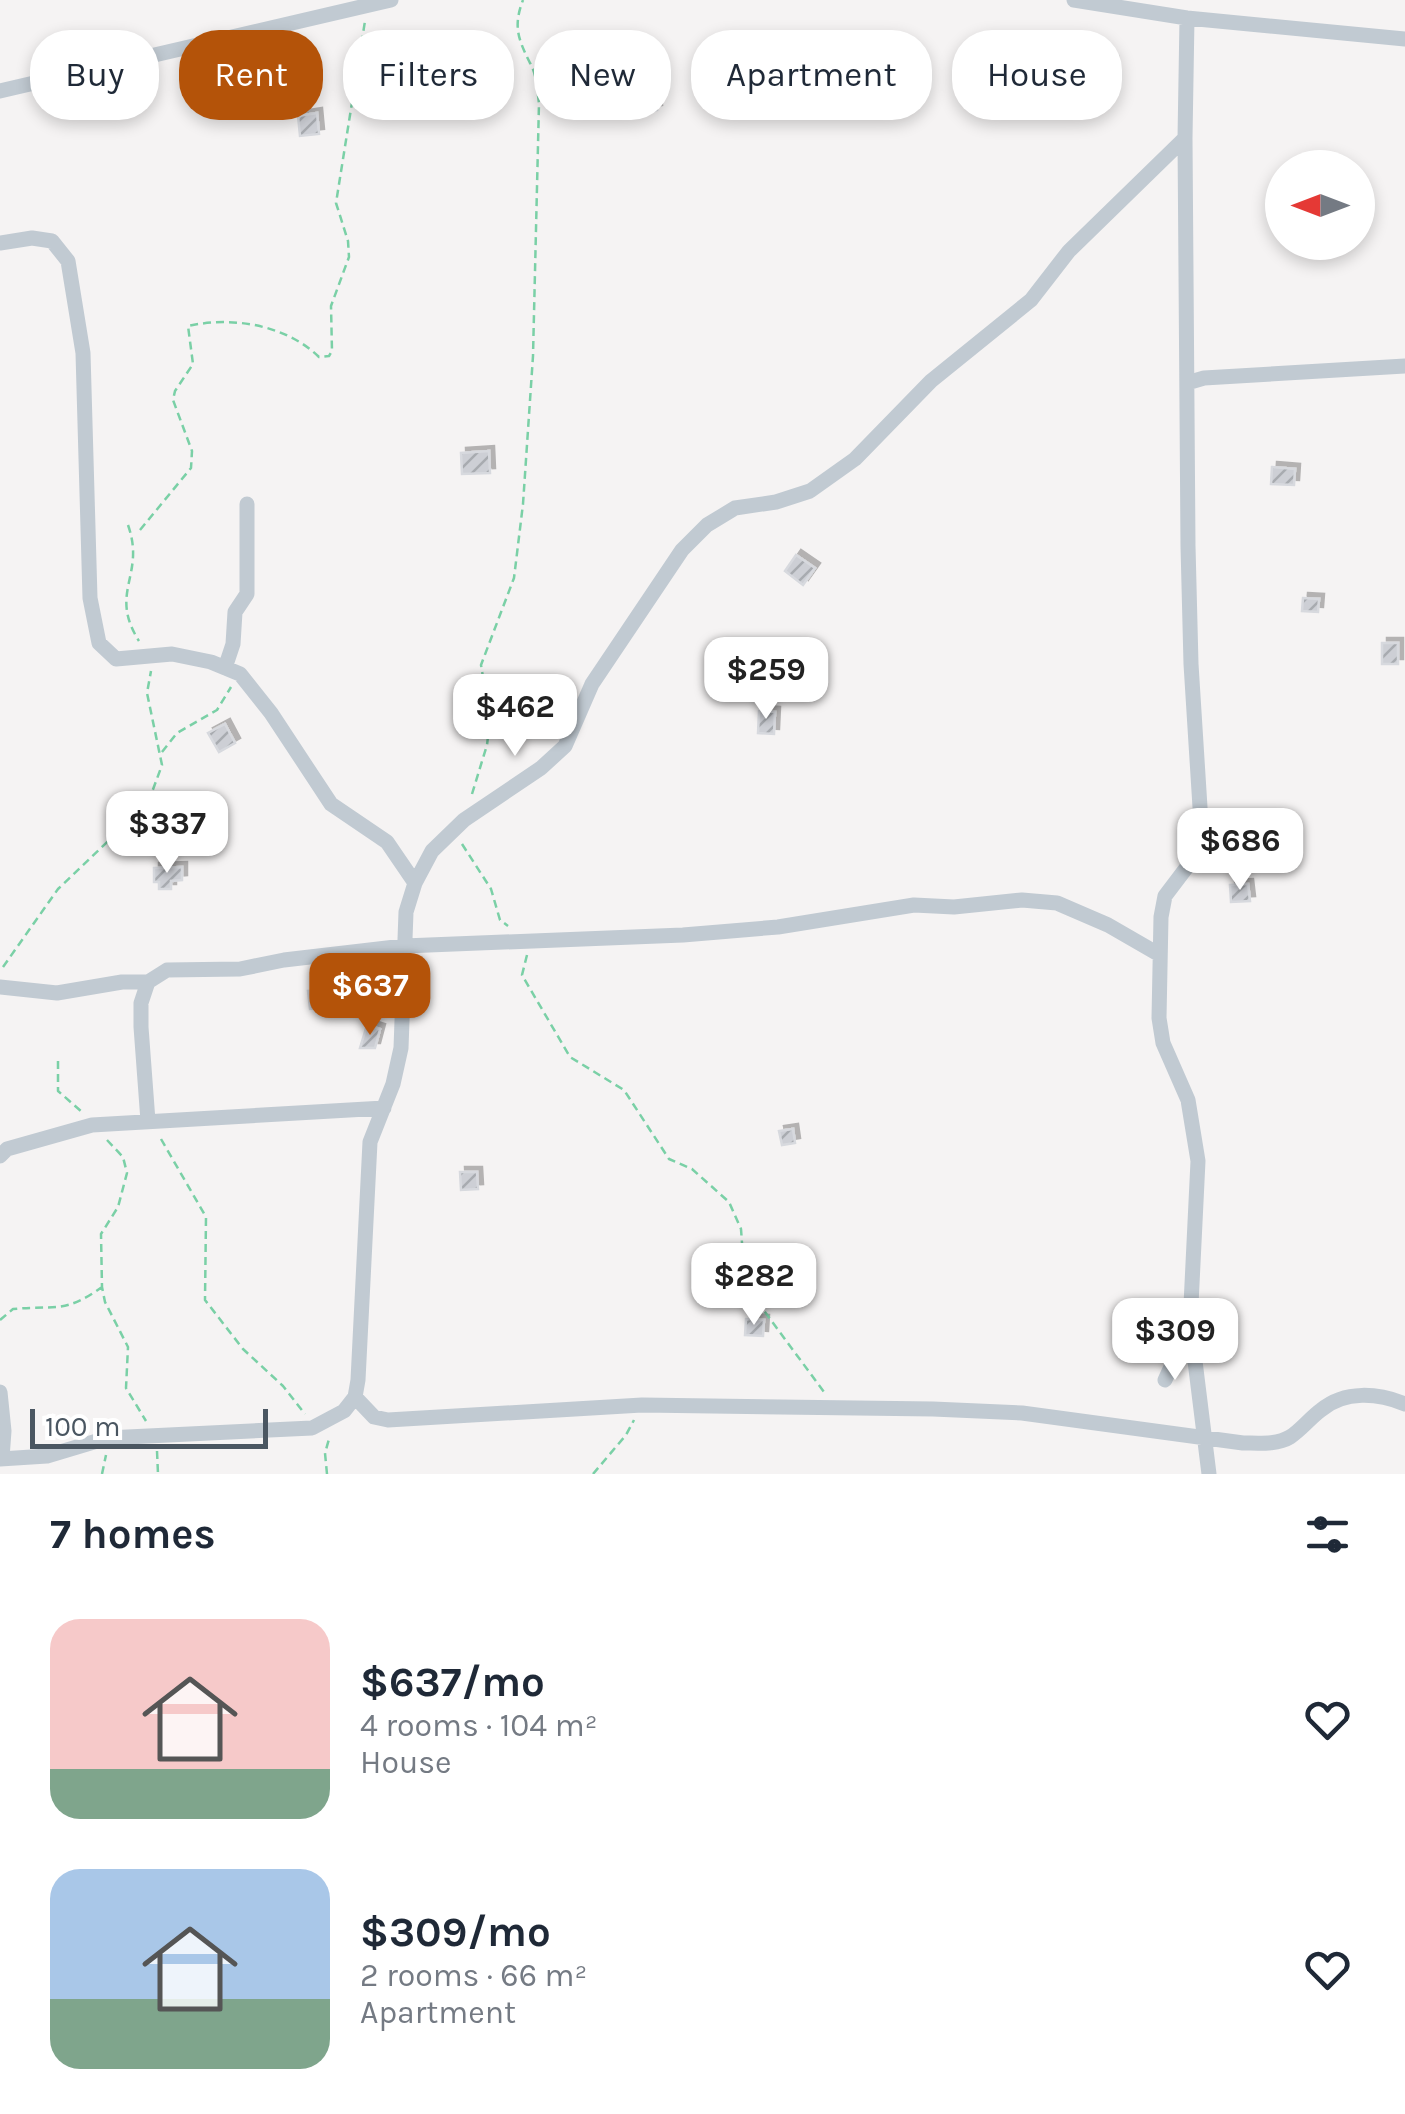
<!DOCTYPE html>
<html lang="en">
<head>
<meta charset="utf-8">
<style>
  :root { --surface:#fff; --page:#f6f6f7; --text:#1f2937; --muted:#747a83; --accent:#b45309 }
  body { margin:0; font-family:Karla,sans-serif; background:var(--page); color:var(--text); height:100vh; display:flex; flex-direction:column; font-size:38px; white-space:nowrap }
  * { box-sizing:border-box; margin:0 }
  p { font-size:32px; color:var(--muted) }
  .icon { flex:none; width:55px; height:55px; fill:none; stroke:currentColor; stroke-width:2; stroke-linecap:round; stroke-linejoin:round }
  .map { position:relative; height:1474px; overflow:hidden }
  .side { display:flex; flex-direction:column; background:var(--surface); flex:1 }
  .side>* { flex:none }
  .top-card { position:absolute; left:30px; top:30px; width:1345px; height:90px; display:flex; gap:20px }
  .needle { width:65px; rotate:270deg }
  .controls { position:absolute; left:1265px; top:150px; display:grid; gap:20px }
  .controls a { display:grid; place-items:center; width:110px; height:110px; border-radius:50%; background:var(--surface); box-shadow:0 5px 15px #0003; font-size:50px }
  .scale { position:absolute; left:30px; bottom:25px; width:238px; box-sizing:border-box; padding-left:10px; border:5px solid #4a5661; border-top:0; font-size:28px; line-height:35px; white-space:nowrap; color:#4a5661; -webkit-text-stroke:8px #fff; paint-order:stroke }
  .price { position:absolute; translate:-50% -85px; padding:0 22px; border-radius:20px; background:#fff; color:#222; font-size:32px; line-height:65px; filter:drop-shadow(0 2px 5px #0008) }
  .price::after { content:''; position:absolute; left:50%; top:60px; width:30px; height:22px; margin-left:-15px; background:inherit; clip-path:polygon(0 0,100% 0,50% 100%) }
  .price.current { background:var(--accent); color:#fff }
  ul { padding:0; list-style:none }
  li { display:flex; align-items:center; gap:30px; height:250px; padding:0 50px }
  li span { display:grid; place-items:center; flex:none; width:280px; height:200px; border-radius:30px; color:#555 }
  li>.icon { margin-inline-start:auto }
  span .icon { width:120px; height:120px; fill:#fffc; stroke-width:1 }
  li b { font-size:42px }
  h2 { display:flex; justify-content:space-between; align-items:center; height:120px; padding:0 50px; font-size:42px }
  .chip { padding:0 35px; border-radius:40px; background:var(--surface); box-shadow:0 5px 15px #0003; font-size:35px; line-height:90px }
  .chip.current { background:var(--accent); color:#fff }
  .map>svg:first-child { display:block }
  .building { fill:url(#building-hatch); stroke:#d7d9de; stroke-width:2.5; filter:url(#shadow) }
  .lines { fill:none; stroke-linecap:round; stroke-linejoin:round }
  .path { stroke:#7ad0a6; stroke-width:2.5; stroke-dasharray:8 5; stroke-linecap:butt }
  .minor { stroke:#c1cad2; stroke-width:15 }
</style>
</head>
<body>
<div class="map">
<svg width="1405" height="1474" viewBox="0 0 1405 1474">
  <defs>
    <pattern id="building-hatch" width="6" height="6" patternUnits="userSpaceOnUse" patternTransform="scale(2.5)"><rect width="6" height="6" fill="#cdcfd5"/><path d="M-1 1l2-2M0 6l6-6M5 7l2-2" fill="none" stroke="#a8abb0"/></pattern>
    <filter id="shadow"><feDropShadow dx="5" dy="-5" stdDeviation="0" flood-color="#0004"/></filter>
  </defs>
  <rect width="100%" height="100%" fill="#f5f3f3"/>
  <path class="building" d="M1098,61H1113V84H1099Z
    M656,98L657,110L641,113L639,101Z
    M317,113L319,134L300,136L298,116Z
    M489,451L490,473L462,474L461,453Z
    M1272,467L1295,469L1294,485L1271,484Z
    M796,555L815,568L803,585L785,571Z
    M1303,598L1319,599L1318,612L1302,611Z
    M1382,643H1398V664H1382Z
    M759,711L775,712L774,734L758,733Z
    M225,724L235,743L219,752L208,733Z
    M182,867V880L171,881V889H159V882H154V868Z
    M1248,884L1250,901L1231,902L1230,885Z
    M321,990L322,1008L310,1009L308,991Z
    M367,1025L380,1029L375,1048H360Z
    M793,1129L795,1143L782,1145L779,1131Z
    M460,1172H477L478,1189L461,1190Z
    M746,1319L764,1320L763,1336L745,1335Z"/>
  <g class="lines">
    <path class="path" d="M128,525C146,576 108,592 139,641
      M140,530L191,468L192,451L173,400L175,391L193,364L188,326C233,316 286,325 319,357L329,356L332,351L331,306L349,257L348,241L336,203L365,21
      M162,752L177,733L217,710L231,687
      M472,794L487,745L490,720L481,665L514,578L523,504L533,356L539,103C537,90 537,75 530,63C518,39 513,26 523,0
      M462,844L491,889L500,920L508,926
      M527,955L522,975L570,1057L624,1090L669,1159L692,1169L729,1202L741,1229L745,1285L824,1392
      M3,967L58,889L148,803L162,765L147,693L151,671
      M58,1061V1091L82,1112
      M161,1139L206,1217L205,1300L243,1349L283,1386L305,1414
      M107,1140L123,1157L127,1173L118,1207L101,1234L102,1287L105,1302L128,1347L126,1388L146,1421
      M0,1320L13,1309C55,1305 65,1314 102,1287
      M157,1451L158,1474
      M102,1474L106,1455
      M327,1474L325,1453L329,1439
      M593,1474L626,1435L634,1420"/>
    <path class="minor" d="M1074,0L1187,18L1405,39
      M0,91L391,0
      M0,243L32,238L52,241L68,261L83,353L90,598L99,643L116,659L172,654L211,662L240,674L271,713L331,804L387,842L415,883
      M1187,383L1204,378L1405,366
      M225,668L233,644L235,612L247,594V504
      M0,987L57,993L122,982H148
      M148,1121L141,1027V1003L148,982L167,970L240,969L284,960L404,946L683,935L778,927L914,905L954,907L1022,900L1057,903L1108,925L1160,955
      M0,1156L7,1149L92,1125L384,1108
      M1191,1329L1209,1474
      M1165,1380L1190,1325L1198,1161L1188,1100L1163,1043L1159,1018L1161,917L1165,896L1190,863L1196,850L1201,823L1191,664L1188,546L1185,138
      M0,1392L4,1431L2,1458
      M355,1397L374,1417L388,1420L642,1405L933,1409L1022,1413L1243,1443C1258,1443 1277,1445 1290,1437C1301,1430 1310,1418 1321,1410C1345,1390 1378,1393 1405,1404
      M0,1459L47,1456L107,1438L312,1428L344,1411L355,1397L358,1380L370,1142L393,1084L401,1048L406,912L415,883L432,851L464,820L541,768L565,746L592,684L682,550L707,525L735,508L776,502L810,491L855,459L931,381L1031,300L1069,251L1185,138L1187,18"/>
  </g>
</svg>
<div class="controls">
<a><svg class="needle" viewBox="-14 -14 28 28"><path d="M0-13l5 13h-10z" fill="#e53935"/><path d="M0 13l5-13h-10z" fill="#747a83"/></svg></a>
</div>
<div class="scale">100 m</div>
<b class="price" style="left:766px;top:722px">$259</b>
<b class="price" style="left:515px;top:759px">$462</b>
<b class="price" style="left:167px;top:876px">$337</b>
<b class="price" style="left:1240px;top:893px">$686</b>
<b class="price current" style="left:370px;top:1038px">$637</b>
<b class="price" style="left:754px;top:1328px">$282</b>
<b class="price" style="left:1175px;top:1383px">$309</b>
<div class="top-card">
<a class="chip">Buy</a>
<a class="chip current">Rent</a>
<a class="chip">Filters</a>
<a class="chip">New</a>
<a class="chip">Apartment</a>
<a class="chip">House</a>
</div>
</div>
<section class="side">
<h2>7 homes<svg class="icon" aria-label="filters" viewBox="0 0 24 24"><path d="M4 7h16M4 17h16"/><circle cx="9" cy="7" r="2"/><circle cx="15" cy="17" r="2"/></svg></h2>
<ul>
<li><span style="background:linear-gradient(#f6c9c9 75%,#7fa58c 0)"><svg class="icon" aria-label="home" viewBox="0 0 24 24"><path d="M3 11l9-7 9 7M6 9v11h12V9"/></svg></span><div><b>$637/mo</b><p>4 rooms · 104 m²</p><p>House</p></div><svg class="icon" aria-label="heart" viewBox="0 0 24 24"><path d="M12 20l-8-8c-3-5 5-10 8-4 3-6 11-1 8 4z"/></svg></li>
<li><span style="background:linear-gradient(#a9c7e8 65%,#7fa58c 0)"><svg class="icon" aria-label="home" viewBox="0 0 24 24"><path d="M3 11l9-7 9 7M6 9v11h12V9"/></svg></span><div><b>$309/mo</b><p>2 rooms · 66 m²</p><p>Apartment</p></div><svg class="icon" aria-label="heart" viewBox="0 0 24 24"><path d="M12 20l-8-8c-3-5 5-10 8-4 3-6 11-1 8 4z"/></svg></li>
</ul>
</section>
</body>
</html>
